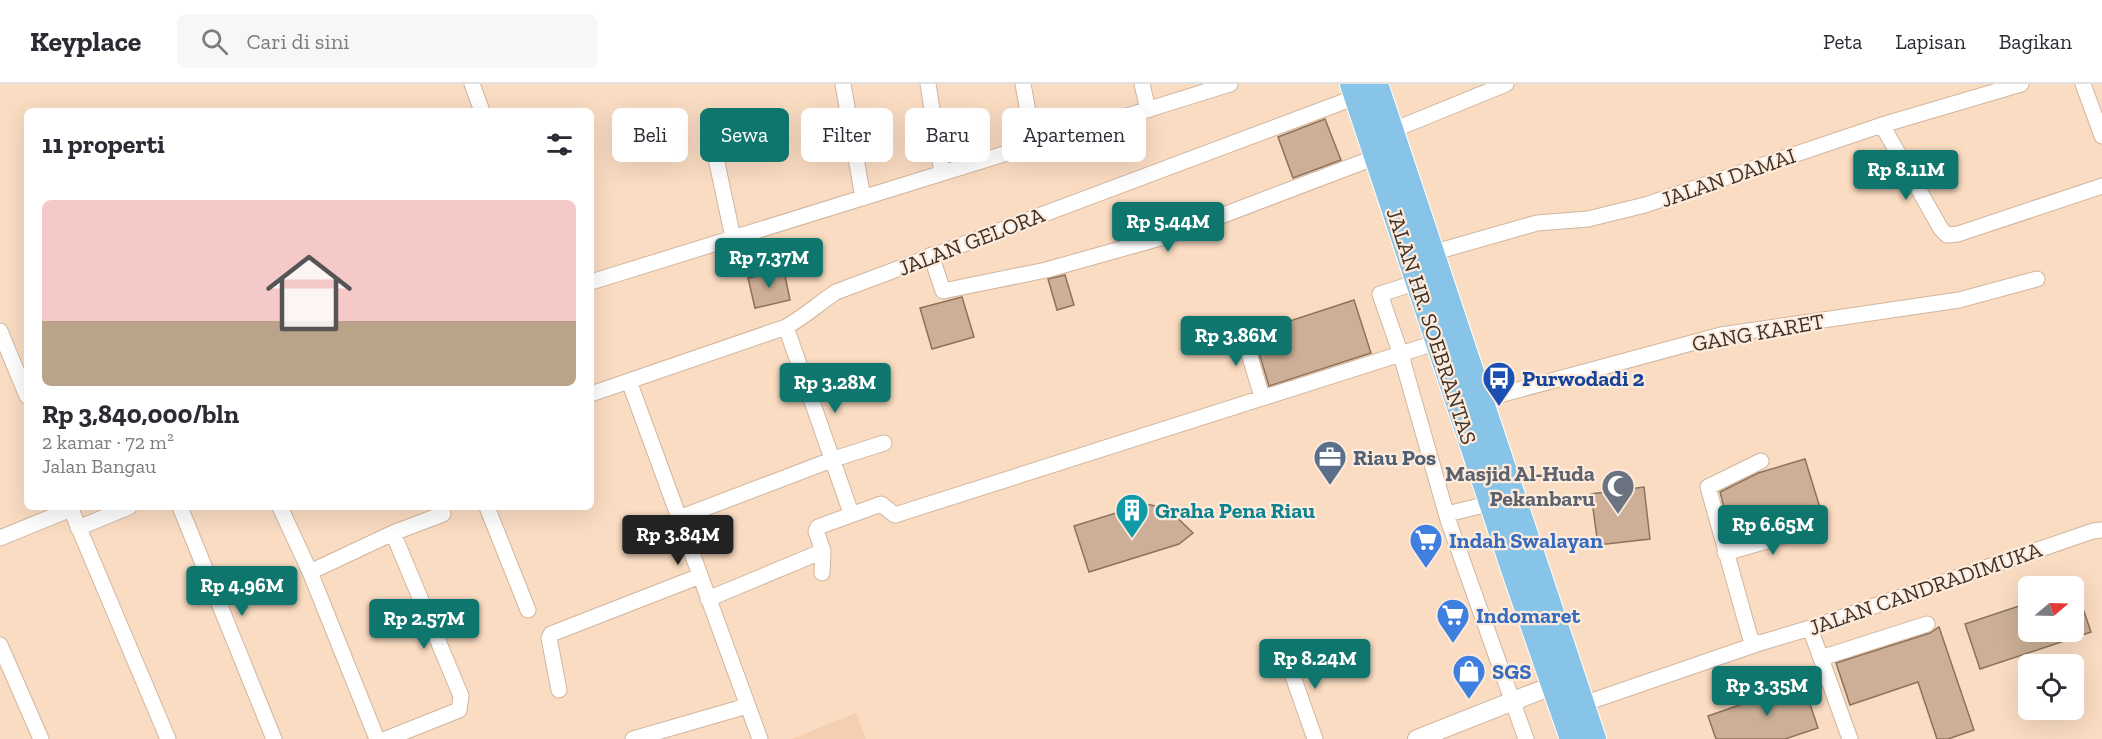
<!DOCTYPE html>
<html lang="id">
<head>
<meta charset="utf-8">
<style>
  :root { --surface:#fff; --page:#f7f7f7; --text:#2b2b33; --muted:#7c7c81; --line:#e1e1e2; --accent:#0f766e }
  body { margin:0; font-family:"Zilla Slab",serif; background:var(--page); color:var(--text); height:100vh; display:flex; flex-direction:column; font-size:22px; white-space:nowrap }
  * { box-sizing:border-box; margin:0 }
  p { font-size:20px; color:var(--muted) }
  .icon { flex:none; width:33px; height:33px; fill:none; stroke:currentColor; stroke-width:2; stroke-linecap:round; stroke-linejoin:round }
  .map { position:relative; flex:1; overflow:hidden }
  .side { position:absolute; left:24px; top:24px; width:570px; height:402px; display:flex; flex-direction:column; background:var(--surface); border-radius:9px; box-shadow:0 6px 24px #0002 }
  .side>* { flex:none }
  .top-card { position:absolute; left:612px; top:24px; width:570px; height:54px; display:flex; gap:12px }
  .needle { width:39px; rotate:71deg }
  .controls { position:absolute; left:2018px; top:492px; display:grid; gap:12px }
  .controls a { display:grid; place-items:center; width:66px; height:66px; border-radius:9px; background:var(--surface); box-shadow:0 6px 24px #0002; font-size:30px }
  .price { position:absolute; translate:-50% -51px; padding:0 14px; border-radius:6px; background:var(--accent); color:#fff; font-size:20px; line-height:39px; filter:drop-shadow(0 2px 3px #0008) }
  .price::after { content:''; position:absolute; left:50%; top:36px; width:18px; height:14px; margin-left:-9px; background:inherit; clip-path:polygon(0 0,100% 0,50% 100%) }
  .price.current { background:#222; color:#fff }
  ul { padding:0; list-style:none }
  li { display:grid; align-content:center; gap:12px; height:318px; padding:0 18px }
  li span { display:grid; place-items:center; height:186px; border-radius:9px; color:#555 }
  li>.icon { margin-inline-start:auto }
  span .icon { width:108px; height:108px; fill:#fffc; stroke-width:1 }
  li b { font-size:26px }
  h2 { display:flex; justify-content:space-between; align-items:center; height:72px; padding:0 18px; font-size:26px }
  .pill { padding:0 21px; border-radius:9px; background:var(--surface); box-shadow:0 6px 24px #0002; font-size:21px; line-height:54px }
  .pill.current { background:var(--accent); color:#fff }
  header { display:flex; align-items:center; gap:36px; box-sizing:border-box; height:84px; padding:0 30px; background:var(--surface); border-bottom:2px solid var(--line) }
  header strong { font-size:28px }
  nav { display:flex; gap:33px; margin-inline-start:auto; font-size:21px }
  .search { width:420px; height:54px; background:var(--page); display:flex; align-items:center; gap:15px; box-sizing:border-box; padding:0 21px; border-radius:9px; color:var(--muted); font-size:22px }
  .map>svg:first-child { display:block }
  .built { fill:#f4d0b1 }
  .building { fill:#ccaf96; stroke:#8d725b; stroke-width:1.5 }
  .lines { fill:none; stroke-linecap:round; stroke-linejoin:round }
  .minor-casing { stroke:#d2b59c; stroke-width:17 }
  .tertiary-casing { stroke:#d2b59c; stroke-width:20 }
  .primary-casing { stroke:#fff; stroke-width:26 }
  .minor { stroke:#fff; stroke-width:15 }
  .tertiary { stroke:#fff; stroke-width:18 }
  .primary { stroke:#87c4e8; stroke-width:24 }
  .labels { text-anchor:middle; stroke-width:4.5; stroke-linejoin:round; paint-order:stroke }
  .street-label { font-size:22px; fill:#3e3329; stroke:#feebdc }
  .transit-label { font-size:22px; font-weight:bold; fill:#164399; stroke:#feebdc; text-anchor:start }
  .service-label { font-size:22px; font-weight:bold; fill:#4e5e75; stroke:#feebdc; text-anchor:start }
  .worship-label { font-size:22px; font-weight:bold; fill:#5b616d; stroke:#feebdc; text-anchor:end }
  .culture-label { font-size:22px; font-weight:bold; fill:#0d838f; stroke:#feebdc; text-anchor:start }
  .shop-label { font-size:22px; font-weight:bold; fill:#366cbe; stroke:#feebdc; text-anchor:start }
</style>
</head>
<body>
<header>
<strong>Keyplace</strong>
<div class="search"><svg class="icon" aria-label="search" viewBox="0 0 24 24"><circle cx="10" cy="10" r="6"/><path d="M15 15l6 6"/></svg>Cari di sini</div>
<nav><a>Peta</a><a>Lapisan</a><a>Bagikan</a></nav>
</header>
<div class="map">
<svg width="2102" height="655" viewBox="0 0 2102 655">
  <rect width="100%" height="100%" fill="#fadcc2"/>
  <path class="built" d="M856,629L866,655H792Z"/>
  <path class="building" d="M1325,35L1341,76L1293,94L1278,53Z
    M784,187L790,216L755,224L748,194Z
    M1065,191L1074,221L1057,226L1048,195Z
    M962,213L974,253L932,265L920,224Z
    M1354,216L1371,269L1269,302L1253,249Z
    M1805,375L1821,427L1732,454L1720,408L1758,389Z
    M1644,403L1650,455L1598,461L1591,410Z
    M1145,420L1167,424L1193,449L1179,460L1089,488L1074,442Z
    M2073,501H2075L2091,548L1980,585L1965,540L2028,519V548H2073Z
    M1939,543L1974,646L1948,655H1937L1918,598L1850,621L1836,579L1930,549Z
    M1803,599L1818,644L1785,655H1716L1708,632Z"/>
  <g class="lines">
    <defs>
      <path id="minor" d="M472,0L482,27
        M843,0L863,114
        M928,0L942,89
        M1023,0L1034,61
        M1142,0L1148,26
        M2083,0L2102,52
        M1882,41L1941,145L1947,151L1958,150L2102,102
        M1391,47L1506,0
        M716,74L733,154
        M1432,169L1537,139L1588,135L1645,121L1882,41L2021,0
        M931,171L943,207L1046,186L1171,151L1376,73
        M591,198L1230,0
        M1418,198L1380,210L1401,271L1448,436L1526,655
        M786,243L851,429
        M1241,243L1262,313
        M0,247L27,312
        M629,297L760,655
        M591,310L786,243C804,233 818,220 836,208L1356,13
        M1481,316L1721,251L1959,216L2037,195
        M1761,377L1708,403L1750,553L1753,558L1760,559L1810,544L2093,447L2102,446
        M70,423L168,655
        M180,423L274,655
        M280,423L310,488L377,655
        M487,423L528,526
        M1447,430L1492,419
        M679,434L834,375L884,359
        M78,444L129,423
        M0,454L71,425
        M1725,469L1812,444
        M310,488L393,449L443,430
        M822,489L823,467L816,447L818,443L881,420L895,431L1438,258
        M708,515L823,467
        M1810,544L1850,655
        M0,561L41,655
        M1284,567L1315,655
        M1821,574L1927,540
        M559,606L549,554L551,550L700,492
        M1583,620L1760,559
        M386,655L459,626L461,612L393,449
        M633,655L747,622"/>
      <path id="tertiary" d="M1417,655L1554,601"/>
      <path id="primary" d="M1352,0L1516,494L1572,655
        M1376,0L1594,655"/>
    </defs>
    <use href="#minor" class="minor-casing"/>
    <use href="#tertiary" class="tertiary-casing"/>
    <use href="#primary" class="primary-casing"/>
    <use href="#minor" class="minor"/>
    <use href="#tertiary" class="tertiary"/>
    <use href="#primary" class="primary"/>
  </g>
  <defs>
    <symbol id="bus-pin" viewBox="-11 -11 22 30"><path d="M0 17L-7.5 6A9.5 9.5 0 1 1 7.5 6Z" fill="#1a4fb4" stroke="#feebdc"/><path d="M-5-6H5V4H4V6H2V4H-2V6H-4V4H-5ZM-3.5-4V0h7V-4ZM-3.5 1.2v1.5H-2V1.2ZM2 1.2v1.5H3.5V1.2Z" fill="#fff"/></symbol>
    <symbol id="office-pin" viewBox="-11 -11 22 30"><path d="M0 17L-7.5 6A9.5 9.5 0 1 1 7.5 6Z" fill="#5c6f8a" stroke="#feebdc"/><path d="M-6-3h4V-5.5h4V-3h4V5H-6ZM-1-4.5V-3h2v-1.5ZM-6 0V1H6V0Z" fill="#fff"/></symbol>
    <symbol id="mosque-pin" viewBox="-11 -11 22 30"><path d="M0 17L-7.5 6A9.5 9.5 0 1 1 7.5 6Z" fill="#6b7280" stroke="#feebdc"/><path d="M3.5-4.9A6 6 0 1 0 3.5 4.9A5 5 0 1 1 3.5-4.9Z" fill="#fff"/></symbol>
    <symbol id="building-pin" viewBox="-11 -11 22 30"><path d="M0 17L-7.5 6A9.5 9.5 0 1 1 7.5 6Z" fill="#0f9aa8" stroke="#feebdc"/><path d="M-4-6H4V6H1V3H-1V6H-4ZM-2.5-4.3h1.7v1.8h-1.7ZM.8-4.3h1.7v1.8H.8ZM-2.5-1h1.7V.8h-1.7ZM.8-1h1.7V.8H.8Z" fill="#fff"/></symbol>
    <symbol id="supermarket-pin" viewBox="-11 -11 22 30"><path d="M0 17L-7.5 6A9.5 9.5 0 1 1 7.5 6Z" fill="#3f7fe0" stroke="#feebdc"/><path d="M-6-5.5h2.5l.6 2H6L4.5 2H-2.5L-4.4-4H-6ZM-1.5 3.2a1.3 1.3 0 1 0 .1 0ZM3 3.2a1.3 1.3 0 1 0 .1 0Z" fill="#fff"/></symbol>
    <symbol id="shop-pin" viewBox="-11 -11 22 30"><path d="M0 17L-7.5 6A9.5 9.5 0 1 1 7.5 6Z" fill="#3f7fe0" stroke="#feebdc"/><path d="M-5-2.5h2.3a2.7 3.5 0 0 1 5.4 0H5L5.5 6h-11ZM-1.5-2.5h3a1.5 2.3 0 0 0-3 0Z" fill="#fff"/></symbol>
  </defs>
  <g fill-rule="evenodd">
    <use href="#bus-pin" x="1480" y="275" width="38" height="52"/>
    <use href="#office-pin" x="1311" y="354" width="38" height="52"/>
    <use href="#mosque-pin" x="1599" y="383" width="38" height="52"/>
    <use href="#building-pin" x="1113" y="407" width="38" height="52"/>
    <use href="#supermarket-pin" x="1407" y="437" width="38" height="52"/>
    <use href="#supermarket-pin" x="1434" y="512" width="38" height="52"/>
    <use href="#shop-pin" x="1450" y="568" width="38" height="52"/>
  </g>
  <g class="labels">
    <g class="street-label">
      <text transform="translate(1728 93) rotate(-19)" y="8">JALAN DAMAI</text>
      <text transform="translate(971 157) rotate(-21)" y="8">JALAN GELORA</text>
      <text transform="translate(1432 242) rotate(72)" y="8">JALAN HR. SOEBRANTAS</text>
      <text transform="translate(1758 248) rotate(-10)" y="8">GANG KARET</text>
      <text transform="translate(1925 504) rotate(-19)" y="8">JALAN CANDRADIMUKA</text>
    </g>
    <g class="transit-label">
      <text x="1522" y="302">Purwodadi 2</text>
    </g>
    <g class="service-label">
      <text x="1353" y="381">Riau Pos</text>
    </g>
    <g class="worship-label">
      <text x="1595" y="397">Masjid Al-Huda<tspan x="1595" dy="25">Pekanbaru</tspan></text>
    </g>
    <g class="culture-label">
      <text x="1155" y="434">Graha Pena Riau</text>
    </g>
    <g class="shop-label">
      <text x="1449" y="464">Indah Swalayan</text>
      <text x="1476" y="539">Indomaret</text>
      <text x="1492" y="595">SGS</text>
    </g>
  </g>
</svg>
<div class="controls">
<a><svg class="needle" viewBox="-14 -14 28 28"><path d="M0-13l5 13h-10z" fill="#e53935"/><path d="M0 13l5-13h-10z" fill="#7c7c81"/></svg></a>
<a><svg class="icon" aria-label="locate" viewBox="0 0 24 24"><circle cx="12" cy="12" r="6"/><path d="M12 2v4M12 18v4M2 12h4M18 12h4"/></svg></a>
</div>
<b class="price" style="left:1906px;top:117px">Rp 8.11M</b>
<b class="price" style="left:1168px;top:169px">Rp 5.44M</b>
<b class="price" style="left:769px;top:205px">Rp 7.37M</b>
<b class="price" style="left:1236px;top:283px">Rp 3.86M</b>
<b class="price" style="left:835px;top:330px">Rp 3.28M</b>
<b class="price" style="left:1773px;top:472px">Rp 6.65M</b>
<b class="price current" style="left:678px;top:482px">Rp 3.84M</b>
<b class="price" style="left:242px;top:533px">Rp 4.96M</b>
<b class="price" style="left:424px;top:566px">Rp 2.57M</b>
<b class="price" style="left:1315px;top:606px">Rp 8.24M</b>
<b class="price" style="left:1767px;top:633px">Rp 3.35M</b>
<div class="top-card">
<a class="pill">Beli</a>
<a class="pill current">Sewa</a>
<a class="pill">Filter</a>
<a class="pill">Baru</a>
<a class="pill">Apartemen</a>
</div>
<section class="side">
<h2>11 properti<svg class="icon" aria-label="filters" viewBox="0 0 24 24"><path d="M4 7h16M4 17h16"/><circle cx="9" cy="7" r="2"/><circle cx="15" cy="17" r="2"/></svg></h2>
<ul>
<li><span style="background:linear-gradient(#f6c9c9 65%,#b9a48a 0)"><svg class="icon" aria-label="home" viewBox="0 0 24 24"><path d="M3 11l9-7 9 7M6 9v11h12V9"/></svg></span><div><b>Rp 3,840,000/bln</b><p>2 kamar · 72 m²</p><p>Jalan Bangau</p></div></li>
</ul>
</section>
</div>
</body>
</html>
